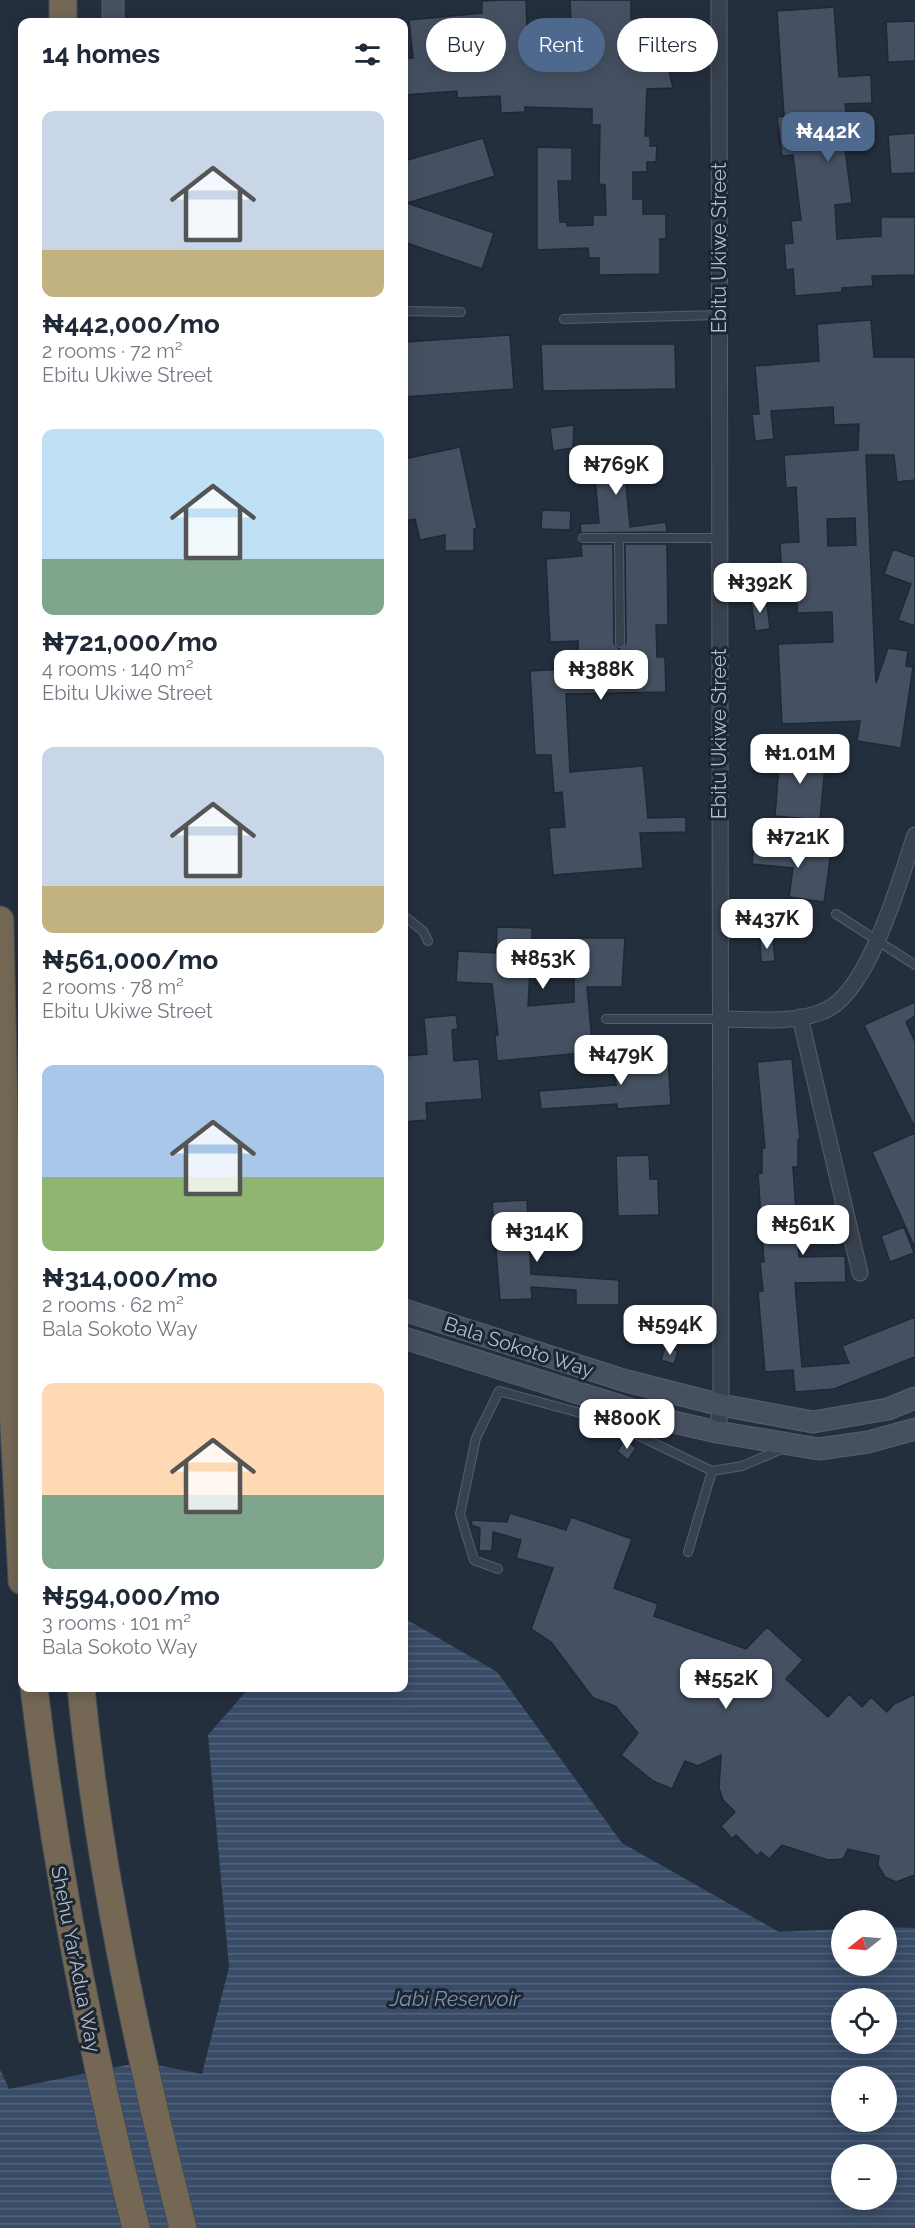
<!DOCTYPE html>
<html lang="en">
<head>
<meta charset="utf-8">
<style>
  :root { --surface:#fff; --page:#f6f6f7; --text:#1f2937; --muted:#747a83; --accent:#4f688e }
  body { margin:0; font-family:Raleway,sans-serif; background:var(--page); color:var(--text); height:100vh; display:flex; flex-direction:column; font-size:22px; white-space:nowrap }
  * { box-sizing:border-box; margin:0 }
  p { font-size:20px; color:var(--muted) }
  .icon { flex:none; width:33px; height:33px; fill:none; stroke:currentColor; stroke-width:2; stroke-linecap:round; stroke-linejoin:round }
  .map { position:relative; flex:1; overflow:hidden }
  .details { position:absolute; left:18px; top:18px; width:390px; height:1674px; display:flex; flex-direction:column; background:var(--surface); border-radius:12px; box-shadow:0 3px 15px #0003 }
  .details>* { flex:none }
  .hud { position:absolute; left:426px; top:18px; width:399px; height:54px; display:flex; gap:12px }
  .needle { width:39px; rotate:253deg }
  .controls { position:absolute; left:831px; top:1910px; display:grid; gap:12px }
  .controls a { display:grid; place-items:center; width:66px; height:66px; border-radius:50%; background:var(--surface); box-shadow:0 3px 15px #0003; font-size:30px }
  .price { position:absolute; translate:-50% -51px; padding:0 14px; border-radius:12px; background:#fff; color:#222; font-size:20px; line-height:39px; filter:drop-shadow(0 2px 3px #0008) }
  .price::after { content:''; position:absolute; left:50%; top:36px; width:18px; height:14px; margin-left:-9px; background:inherit; clip-path:polygon(0 0,100% 0,50% 100%) }
  .price.on { background:var(--accent); color:#fff }
  ul { padding:0; list-style:none }
  li { display:grid; align-content:center; gap:12px; height:318px; padding:0 24px }
  li span { display:grid; place-items:center; height:186px; border-radius:12px; color:#555 }
  li>.icon { margin-inline-start:auto }
  span .icon { width:108px; height:108px; fill:#fffc; stroke-width:1 }
  li b { font-size:26px }
  h2 { display:flex; justify-content:space-between; align-items:center; height:72px; padding:0 24px; font-size:26px }
  .pill { padding:0 21px; border-radius:27px; background:var(--surface); box-shadow:0 3px 15px #0003; font-size:21px; line-height:54px }
  .pill.on { background:var(--accent); color:#fff }
  .map>svg:first-child { display:block }
  .water { fill:url(#water-rules); fill-rule:evenodd }
  .building { fill:#455162; stroke:#1f2835; stroke-width:1.5; fill-rule:evenodd }
  .lines { fill:none; stroke-linecap:round; stroke-linejoin:round }
  .lane-casing { stroke:#565f6c; stroke-width:10 }
  .street-casing { stroke:#565f6c; stroke-width:17 }
  .secondary-casing { stroke:#565f6c; stroke-width:23 }
  .highway-casing { stroke:#434c59; stroke-width:29 }
  .lane { stroke:#38414e; stroke-width:8 }
  .street { stroke:#38414e; stroke-width:15 }
  .secondary { stroke:#465061; stroke-width:21 }
  .highway { stroke:#746855; stroke-width:27 }
  .highway-bridge-casing { stroke:#434c59; stroke-width:29; stroke-linecap:butt }
  .highway-bridge { stroke:#746855; stroke-width:27 }
  .labels { text-anchor:middle; stroke-width:6; stroke-linejoin:round; paint-order:stroke }
  .street-label { font-size:20px; fill:#b4bcc9; stroke:#1d2633 }
  .water-label { font-size:21px; font-style:italic; fill:#7c92b1; stroke:#1d2633 }
</style>
</head>
<body>
<div class="map">
<svg width="915" height="2228" viewBox="0 0 915 2228">
  <defs>
    <pattern id="water-rules" width="6" height="5" patternUnits="userSpaceOnUse" patternTransform="scale(1.5)"><rect width="6" height="5" fill="#394c67"/><path d="M0 2.5h6" fill="none" stroke="#53647b"/></pattern>
  </defs>
  <rect width="100%" height="100%" fill="#242f3e"/>
  <path class="water" d="M404,1618L497,1672L622,1843L779,1932L841,1929L842,1965H886L887,1927L915,1928V2228H0V2069L9,2089L142,2062L202,2074L229,1967L208,1735L249,1688H404ZM842,1998H886V2043H842ZM842,2076H886V2121H842ZM842,2154H886V2199H842Z"/>
  <path class="building" d="M504,0H526L527,30L571,29L570,0H631V19H658L659,55L665,53L673,88L647,89L645,136H650V146H657L656,162H647V172H633V199H643V214H666V239H660V274L599,275V258H589L588,248L537,250V147L572,148V181H558L560,222H567V226L593,225V215H606L605,185L599,184L600,125H592V109L525,107V112L501,113L500,96L457,98V91L404,95V58H413L409,20L482,13V1Z
    M834,7L839,77L871,75L872,103L845,104L850,147L845,148L852,203L835,205L837,239L881,236V217H915V275L872,276L873,286L842,288V292L795,296L793,269L786,270L784,244L793,243L791,221L801,220L793,155L782,156L777,117L784,116L777,11Z
    M915,21V61L888,62L886,22Z
    M915,133V173L891,174L888,135Z
    M483,138L495,176L407,203L494,233L482,269L404,242V161Z
    M871,320L874,357H915V480L897,482L894,455H866L876,683L888,648L908,651L906,666L913,667L901,748L857,741L860,721L782,724L778,644L833,642L832,612L797,613V597L764,598L763,564L781,563L780,543L799,542L796,487L786,488L784,455L858,450L859,424L834,425L833,407L771,411L774,439L755,441L752,414H759L755,366L819,361L817,324ZM855,518L856,545L828,546L827,519Z
    M510,335L514,389L404,397V342Z
    M541,344H675L676,389L543,391Z
    M574,425L573,448L553,451L550,428Z
    M460,447L477,528L474,529V551H445V535L420,540L415,519L404,521V459Z
    M623,451L625,468L640,465L643,481L626,484L630,527L666,522L667,532L581,533L580,524L599,523L593,454Z
    M542,510L571,511L570,530L541,529Z
    M581,544H613L614,643L619,649L626,643L625,544H667L668,625H656L657,657H665L666,692L566,694L570,772L643,766L648,818L686,817V832L640,833L643,868L553,875L549,828L565,827L562,792L554,793L551,755H535L530,671L579,668L578,641L550,642L546,559L582,556Z
    M893,549L915,557V626L898,620L911,584L884,574Z
    M766,598L770,629L755,631L751,600Z
    M780,751L826,755L820,820L775,816Z
    M754,843L831,853L824,902L789,897L793,868L752,864Z
    M497,927L532,928V945H574V938H625L622,987H587L593,1052L497,1061L495,1035H498L492,984L456,982L458,951L496,953ZM530,972L574,973V1002L528,1006Z
    M773,937L775,961L761,962L760,938Z
    M915,1002V1016L906,1022L915,1042V1128L864,1025Z
    M456,1015L458,1029L452,1030L454,1061L479,1059L482,1099L426,1103L427,1120L404,1122V1056L427,1054L424,1018Z
    M648,1050L649,1059L668,1058L671,1105L617,1109V1104L541,1109L539,1091L616,1085L614,1052Z
    M792,1059L800,1140H798V1167H793L799,1257L845,1256L846,1282L795,1283L802,1367L849,1363L842,1346L915,1317V1357L834,1389L795,1392L793,1370L765,1372L758,1292L763,1291L760,1262H764L758,1174L762,1173V1148H765L757,1062Z
    M915,1133V1248L872,1152Z
    M649,1155L650,1179H658L659,1215L618,1216L616,1156Z
    M527,1200L531,1274L619,1280V1305H576V1290L531,1287L532,1299L500,1300L492,1202Z
    M904,1227L914,1253L890,1262L881,1236Z
    M665,1347L678,1351L674,1364L661,1360Z
    M625,1440L636,1448L628,1460L617,1451Z
    M510,1513L566,1530L571,1517L632,1539L614,1588L658,1604L654,1616L746,1649L767,1627L803,1660L786,1679L828,1717L849,1694L862,1707L871,1697L887,1712L894,1704L915,1694V1875L896,1882L885,1877L878,1865L879,1856L848,1849L843,1859L828,1860L782,1845L769,1859L761,1852L757,1856L736,1835L732,1839L721,1826L735,1812L723,1800L719,1788L721,1755L698,1766L685,1761L672,1789L653,1781L621,1755L638,1733L615,1706L593,1698L551,1642L531,1629L553,1568L516,1558L521,1540L493,1532L492,1551H479L480,1528L471,1525L472,1520L507,1522Z"/>
  <g class="lines">
    <defs>
      <path id="lane" d="M404,311L461,312
        M564,319L719,315
        M583,538H719
        M619,538L620,643
        M836,914L915,965
        M404,916L423,931L428,941
        M606,1019H720
        M688,1552L712,1471L742,1466L782,1449
        M498,1569L474,1560L460,1514L476,1438L499,1391L606,1420L712,1471"/>
      <path id="street" d="M800,1017L860,1273
        M720,1019C752,1019 794,1024 824,1011C869,993 900,879 915,835
        M717,1432L721,1405L719,0"/>
      <path id="secondary" d="M113,22V0
        M404,1310L623,1380L721,1405L813,1422L888,1409L915,1398
        M404,1338L661,1419L717,1432L819,1449L868,1442L915,1429"/>
      <path id="highway" d="M63,0V22
        M0,920L4,1105
        M6,1271L22,1581
        M34,1688C56,1870 91,2049 136,2228
        M81,1688C99,1870 138,2050 183,2228"/>
    </defs>
    <use href="#lane" class="lane-casing"/>
    <use href="#street" class="street-casing"/>
    <use href="#secondary" class="secondary-casing"/>
    <use href="#highway" class="highway-casing"/>
    <use href="#lane" class="lane"/>
    <use href="#street" class="street"/>
    <use href="#secondary" class="secondary"/>
    <use href="#highway" class="highway"/>
    <defs>
      <path id="highway-bridge" d="M4,1105L6,1271"/>
    </defs>
    <use href="#highway-bridge" class="highway-bridge-casing"/>
    <use href="#highway-bridge" class="highway-bridge"/>
  </g>
  <g class="labels">
    <g class="street-label">
      <text transform="translate(719 248) rotate(-90)" y="7">Ebitu Ukiwe Street</text>
      <text transform="translate(719 734) rotate(-90)" y="7">Ebitu Ukiwe Street</text>
      <text transform="translate(519 1347) rotate(18)" y="7">Bala Sokoto Way</text>
      <text transform="translate(76 1959) rotate(79)" y="7">Shehu Yar'Adua Way</text>
    </g>
    <g class="water-label">
      <text x="455" y="2006">Jabi Reservoir</text>
    </g>
  </g>
</svg>
<div class="controls">
<a><svg class="needle" viewBox="-14 -14 28 28"><path d="M0-13l5 13h-10z" fill="#e53935"/><path d="M0 13l5-13h-10z" fill="#747a83"/></svg></a>
<a><svg class="icon" aria-label="locate" viewBox="0 0 24 24"><circle cx="12" cy="12" r="6"/><path d="M12 2v4M12 18v4M2 12h4M18 12h4"/></svg></a>
<a>+</a>
<a>−</a>
</div>
<b class="price on" style="left:828px;top:163px">₦442K</b>
<b class="price" style="left:616px;top:496px">₦769K</b>
<b class="price" style="left:760px;top:614px">₦392K</b>
<b class="price" style="left:601px;top:701px">₦388K</b>
<b class="price" style="left:800px;top:785px">₦1.01M</b>
<b class="price" style="left:798px;top:869px">₦721K</b>
<b class="price" style="left:767px;top:950px">₦437K</b>
<b class="price" style="left:543px;top:990px">₦853K</b>
<b class="price" style="left:621px;top:1086px">₦479K</b>
<b class="price" style="left:803px;top:1256px">₦561K</b>
<b class="price" style="left:537px;top:1263px">₦314K</b>
<b class="price" style="left:670px;top:1356px">₦594K</b>
<b class="price" style="left:627px;top:1450px">₦800K</b>
<b class="price" style="left:726px;top:1710px">₦552K</b>
<div class="hud">
<a class="pill">Buy</a>
<a class="pill on">Rent</a>
<a class="pill">Filters</a>
</div>
<section class="details">
<h2>14 homes<svg class="icon" aria-label="filters" viewBox="0 0 24 24"><path d="M4 7h16M4 17h16"/><circle cx="9" cy="7" r="2"/><circle cx="15" cy="17" r="2"/></svg></h2>
<ul>
<li><span style="background:linear-gradient(#c9d6e8 75%,#c2b280 0)"><svg class="icon" aria-label="home" viewBox="0 0 24 24"><path d="M3 11l9-7 9 7M6 9v11h12V9"/></svg></span><div><b>₦442,000/mo</b><p>2 rooms · 72 m²</p><p>Ebitu Ukiwe Street</p></div></li>
<li><span style="background:linear-gradient(#bfe0f5 70%,#7fa58c 0)"><svg class="icon" aria-label="home" viewBox="0 0 24 24"><path d="M3 11l9-7 9 7M6 9v11h12V9"/></svg></span><div><b>₦721,000/mo</b><p>4 rooms · 140 m²</p><p>Ebitu Ukiwe Street</p></div></li>
<li><span style="background:linear-gradient(#c9d6e8 75%,#c2b280 0)"><svg class="icon" aria-label="home" viewBox="0 0 24 24"><path d="M3 11l9-7 9 7M6 9v11h12V9"/></svg></span><div><b>₦561,000/mo</b><p>2 rooms · 78 m²</p><p>Ebitu Ukiwe Street</p></div></li>
<li><span style="background:linear-gradient(#a9c7e8 60%,#8fb573 0)"><svg class="icon" aria-label="home" viewBox="0 0 24 24"><path d="M3 11l9-7 9 7M6 9v11h12V9"/></svg></span><div><b>₦314,000/mo</b><p>2 rooms · 62 m²</p><p>Bala Sokoto Way</p></div></li>
<li><span style="background:linear-gradient(#ffd9b3 60%,#7fa58c 0)"><svg class="icon" aria-label="home" viewBox="0 0 24 24"><path d="M3 11l9-7 9 7M6 9v11h12V9"/></svg></span><div><b>₦594,000/mo</b><p>3 rooms · 101 m²</p><p>Bala Sokoto Way</p></div></li>
</ul>
</section>
</div>
</body>
</html>
